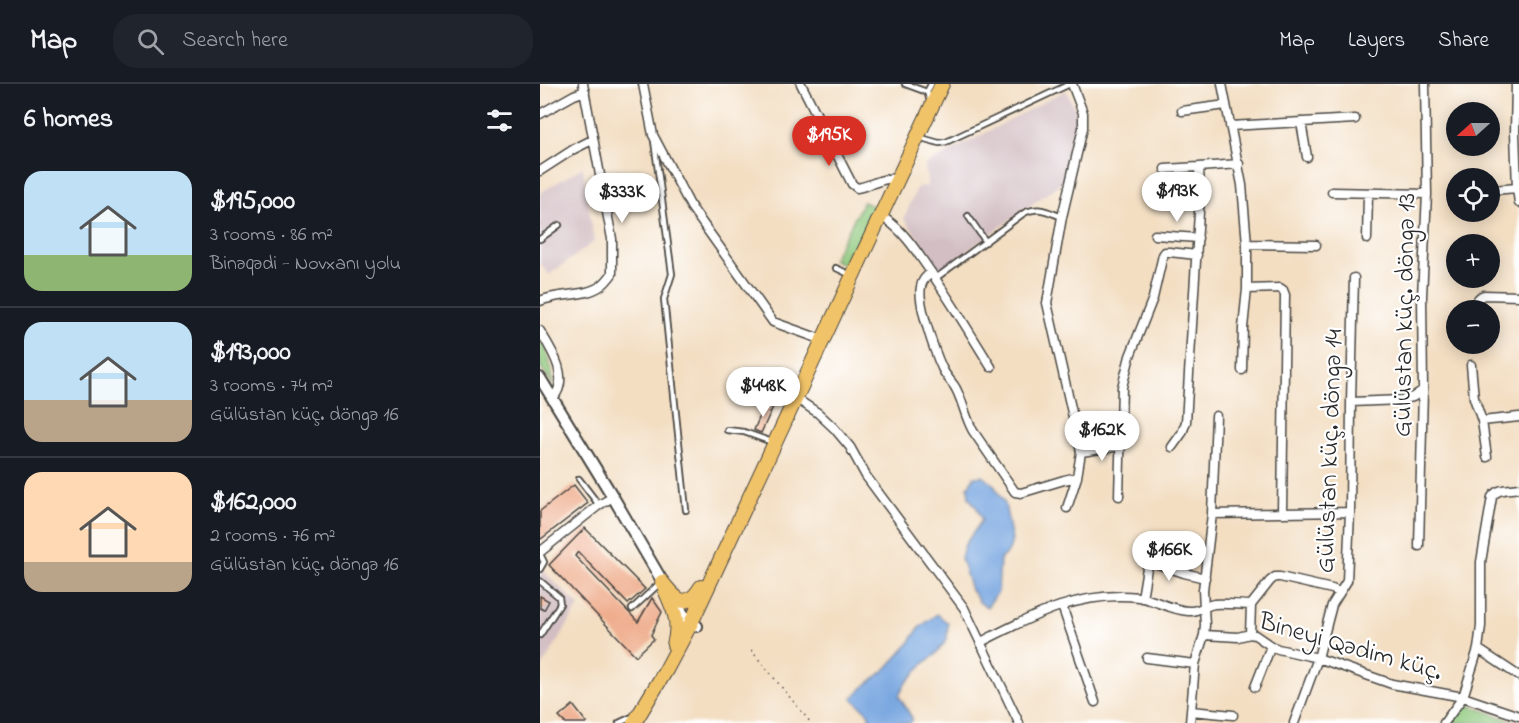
<!DOCTYPE html>
<html lang="en">
<head>
<meta charset="utf-8">
<style>
  :root { --surface:#171b24; --page:#20242c; --text:#f1f3f6; --muted:#9ea1a6; --line:#363941; --accent:#d93025 }
  body { margin:0; font-family:"Indie Flower",sans-serif; background:var(--page); color:var(--text); height:100vh; display:flex; flex-direction:column; font-size:22px; white-space:nowrap }
  * { box-sizing:border-box; margin:0 }
  p { font-size:20px; color:var(--muted) }
  .icon { flex:none; width:33px; height:33px; fill:none; stroke:currentColor; stroke-width:2; stroke-linecap:round; stroke-linejoin:round }
  .map { position:relative; flex:1; overflow:hidden }
  .side { display:flex; flex-direction:column; background:var(--surface); width:540px }
  .side>* { flex:none }
  .needle { width:39px; rotate:249deg }
  .fabs { position:absolute; left:906px; top:18px; display:grid; gap:12px }
  .fabs a { display:grid; place-items:center; width:54px; height:54px; border-radius:50%; background:var(--surface); box-shadow:0 3px 15px #0003; font-size:30px }
  .price { position:absolute; translate:-50% -51px; padding:0 14px; border-radius:21px; background:#fff; color:#222; font-size:20px; line-height:39px; filter:drop-shadow(0 2px 3px #0008) }
  .price::after { content:''; position:absolute; left:50%; top:36px; width:18px; height:14px; margin-left:-9px; background:inherit; clip-path:polygon(0 0,100% 0,50% 100%) }
  .price.selected { background:var(--accent); color:#fff }
  ul { padding:0; list-style:none }
  li { display:flex; align-items:center; gap:18px; height:150px; padding:0 24px }
  li+li { border-top:2px solid var(--line) }
  li span { display:grid; place-items:center; flex:none; width:168px; height:120px; border-radius:18px; color:#555 }
  li>.icon { margin-inline-start:auto }
  span .icon { width:72px; height:72px; fill:#fffc; stroke-width:1 }
  li b { font-size:26px }
  h2 { display:flex; justify-content:space-between; align-items:center; height:72px; padding:0 24px; font-size:26px }
  header { display:flex; align-items:center; gap:36px; box-sizing:border-box; height:84px; padding:0 30px; background:var(--surface); border-bottom:2px solid var(--line) }
  header strong { font-size:28px }
  nav { display:flex; gap:33px; margin-inline-start:auto; font-size:21px }
  .search { width:420px; height:54px; background:var(--page); display:flex; align-items:center; gap:15px; box-sizing:border-box; padding:0 21px; border-radius:24px; color:var(--muted); font-size:22px }
  main { display:flex; flex:1; min-height:0 }
  .map>svg:first-child { display:block }
  .industrial { fill:#d2bec3 }
  .green { fill:#8ec87c; stroke:#5c7a54; stroke-width:1.5 }
  .water { fill:#75a4df; stroke:#506885; stroke-width:1.5 }
  .building { fill:#efad8d }
  .lines { fill:none; stroke-linecap:round; stroke-linejoin:round }
  .service-casing { stroke:#494642; stroke-width:8 }
  .minor-casing { stroke:#494642; stroke-width:11 }
  .tertiary-casing { stroke:#494642; stroke-width:14 }
  .primary-casing { stroke:#494642; stroke-width:16 }
  .path { stroke:#494642; stroke-width:1.5; stroke-dasharray:1.5 4.5; stroke-linecap:butt }
  .service { stroke:#fff; stroke-width:4.5 }
  .minor { stroke:#fff; stroke-width:8 }
  .tertiary { stroke:#fff; stroke-width:10 }
  .primary { stroke:#f1c369; stroke-width:14 }
  .labels { text-anchor:middle; stroke-width:4.5; stroke-linejoin:round; paint-order:stroke }
  .street-label { font-size:26px; fill:#2b2b2b; stroke:#fff }
</style>
</head>
<body>
<header>
<strong>Map</strong>
<div class="search"><svg class="icon" aria-label="search" viewBox="0 0 24 24"><circle cx="10" cy="10" r="6"/><path d="M15 15l6 6"/></svg>Search here</div>
<nav><a>Map</a><a>Layers</a><a>Share</a></nav>
</header>
<main>
<section class="side">
<h2>6 homes<svg class="icon" aria-label="filters" viewBox="0 0 24 24"><path d="M4 7h16M4 17h16"/><circle cx="9" cy="7" r="2"/><circle cx="15" cy="17" r="2"/></svg></h2>
<ul>
<li><span style="background:linear-gradient(#bfe0f5 70%,#8fb573 0)"><svg class="icon" aria-label="home" viewBox="0 0 24 24"><path d="M3 11l9-7 9 7M6 9v11h12V9"/></svg></span><div><b>$195,000</b><p>3 rooms · 86 m²</p><p>Binəqədi - Novxanı yolu</p></div></li>
<li><span style="background:linear-gradient(#bfe0f5 65%,#b9a48a 0)"><svg class="icon" aria-label="home" viewBox="0 0 24 24"><path d="M3 11l9-7 9 7M6 9v11h12V9"/></svg></span><div><b>$193,000</b><p>3 rooms · 74 m²</p><p>Gülüstan küç. döngə 16</p></div></li>
<li><span style="background:linear-gradient(#ffd9b3 75%,#b9a48a 0)"><svg class="icon" aria-label="home" viewBox="0 0 24 24"><path d="M3 11l9-7 9 7M6 9v11h12V9"/></svg></span><div><b>$162,000</b><p>2 rooms · 76 m²</p><p>Gülüstan küç. döngə 16</p></div></li>
</ul>
</section>
<div class="map">
<svg width="979" height="639" viewBox="0 0 979 639">
  <rect width="100%" height="100%" fill="#fff"/>
  <filter id="ink" filterUnits="userSpaceOnUse"><feTurbulence type="fractalNoise" baseFrequency=".0167" numOctaves="2"/><feDisplacementMap in="SourceGraphic" scale="12" xChannelSelector="R" yChannelSelector="G"/><feConvolveMatrix kernelMatrix="1 2 1 2 8 2 1 2 1" color-interpolation-filters="sRGB"/></filter>
  <filter id="wash" filterUnits="userSpaceOnUse"><feTurbulence type="fractalNoise" baseFrequency=".008" numOctaves="4" result="noise"/><feDisplacementMap in="SourceGraphic" scale="24" xChannelSelector="R" yChannelSelector="G"/><feGaussianBlur stdDeviation="1.35" result="paint"/><feColorMatrix in="noise" values="0 0 0 0 0 0 0 0 0 0 0 0 0 0 0 0 0 1.4 0 .05"/><feComposite in="paint" operator="in"/></filter>
  <g filter="url(#wash)">
    <rect width="100%" height="100%" fill="#f3dec2"/>
    <path class="industrial" d="M526,6L538,31L527,95L401,186L364,135L377,103L388,102L385,81Z
      M43,83L54,158L9,191L0,179V109Z
      M0,484L39,522L0,586Z"/>
    <path class="green" d="M323,118L336,123L306,183L293,175Z
      M0,254C9,267 11,286 14,302L0,282Z
      M926,620L977,639H909Z"/>
    <path class="water" d="M443,392L454,401L465,420L472,456L469,467L460,475L458,508L447,523L440,519L431,506L421,474L424,462L442,436L437,424L429,414L428,403L434,393Z
      M397,530L408,539L407,556L395,571L382,581L365,600L359,612L372,634L371,639H329V630L312,614L325,602L348,583L367,562L379,544Z"/>
    <g id="blocks">
      <path class="building" d="M225,320L233,323L221,349L214,346Z
        M34,401L48,419L1,455L0,454V427Z
        M45,444L105,505L88,520L38,468L35,472L98,538L112,514L122,528L111,551L114,555L96,572L9,481Z
        M0,512L9,517L4,526L0,524Z
        M33,621L47,639H25L19,633Z"/>
    </g>
  </g>
  <g filter="url(#ink)">
    <use href="#blocks" fill-opacity="0" stroke="#494642" stroke-width="1.5"/>
    <g class="lines">
      <defs>
        <path id="service" d="M365,0L387,8
          M390,17L387,8L391,0
          M385,55L399,59L406,58L530,0
          M114,57L132,190L124,215L146,426
          M428,132L446,158
          M0,155L19,141
          M296,184L311,191
          M396,194L484,129C500,122 506,127 522,133
          M187,346L204,348L232,358
          M39,395L59,421
          M0,470L4,478L0,485
          M0,497L19,513L20,520L0,551
          M92,525L120,499
          M79,639L92,633"/>
        <path id="minor" d="M103,0L113,51L151,123L233,238L283,256
          M261,0L312,100L317,104C331,102 344,92 358,95
          M682,0L702,101L707,160V205L740,204L743,206L745,211L742,428
          M976,0L975,48L977,104L979,119
          M642,27L686,21
          M0,30L34,11L45,7
          M761,38L767,73
          M690,42L815,35
          M625,85L659,83
          M0,87L34,65L52,56
          M953,106L977,104
          M792,108L887,110
          M347,136C364,148 375,165 386,181C409,214 430,249 451,283
          M615,151L658,154
          M827,155L828,110
          M707,160L776,161
          M391,188C386,193 382,196 381,203C377,218 395,269 402,284C405,291 411,297 415,303C423,317 425,333 433,347L475,408L481,409L524,396L537,393
          M0,217C19,208 45,214 62,201C66,198 69,194 72,190V155L43,0
          M935,226C936,219 936,214 944,211L979,212
          M0,247C11,265 31,294 13,314
          M931,281L934,314L942,337L947,373
          M702,286L703,244L707,205
          M811,318L862,316L873,313L883,306
          M263,319L278,329L294,344L310,363L326,392L424,524L479,639
          M942,337L979,333
          M632,363L642,349L646,338L660,112L659,83L699,80
          M541,368L581,362
          M579,412L582,303L590,272L613,214L623,171L625,168H629L657,171
          M527,424L537,393L541,368L507,219L522,133L543,44V29L532,0
          M672,430L810,428
          M879,462L883,306L882,212L887,110L885,0
          M0,468L59,421L73,413
          M602,514L607,484L609,480L615,479L644,489L665,494
          M522,522L555,618
          M710,550L711,521
          M664,551L698,553L710,550L715,551L731,562L738,565L778,574L852,600L923,613L979,632
          M441,558C492,532 540,506 599,513C616,516 631,526 648,527C657,528 665,522 674,520C686,519 699,521 711,521L730,497L735,493H740L792,505L799,508
          M938,565L979,592
          M607,574L655,580
          M715,603L731,562
          M651,627L693,631
          M650,639L655,580L664,551L665,541L663,506L672,430L676,332
          M754,639L778,574L792,521L807,497L810,428L811,318L814,194
          M904,639L923,613L938,565L941,542V478L952,413C957,404 969,406 979,404"/>
        <path id="tertiary" d="M0,294L73,413L125,502
          M135,518L148,537L157,542"/>
        <path id="primary" d="M122,498C136,516 146,527 161,503
          M126,508C135,528 140,539 134,561
          M94,639L126,586L151,539L402,0"/>
      </defs>
      <use href="#service" class="service-casing"/>
      <use href="#minor" class="minor-casing"/>
      <use href="#tertiary" class="tertiary-casing"/>
      <use href="#primary" class="primary-casing"/>
      <path class="path" d="M211,566L271,639"/>
      <use href="#service" class="service"/>
      <use href="#minor" class="minor"/>
      <use href="#tertiary" class="tertiary"/>
      <use href="#primary" class="primary"/>
    </g>
  </g>
  <g class="labels">
    <g class="street-label">
      <text transform="translate(863 231) rotate(-89)" y="9">Gülüstan küç. döngə 13</text>
      <text transform="translate(788 367) rotate(-88)" y="9">Gülüstan küç. döngə 14</text>
      <text transform="translate(811 561) rotate(16)" y="9">Bineyi Qədim küç.</text>
    </g>
  </g>
</svg>
<div class="fabs">
<a><svg class="needle" viewBox="-14 -14 28 28"><path d="M0-13l5 13h-10z" fill="#e53935"/><path d="M0 13l5-13h-10z" fill="#9ea1a6"/></svg></a>
<a><svg class="icon" aria-label="locate" viewBox="0 0 24 24"><circle cx="12" cy="12" r="6"/><path d="M12 2v4M12 18v4M2 12h4M18 12h4"/></svg></a>
<a>+</a>
<a>−</a>
</div>
<b class="price selected" style="left:289px;top:83px">$195K</b>
<b class="price" style="left:637px;top:139px">$193K</b>
<b class="price" style="left:82px;top:140px">$333K</b>
<b class="price" style="left:223px;top:334px">$448K</b>
<b class="price" style="left:562px;top:378px">$162K</b>
<b class="price" style="left:629px;top:498px">$166K</b>
</div>
</main>
</body>
</html>
